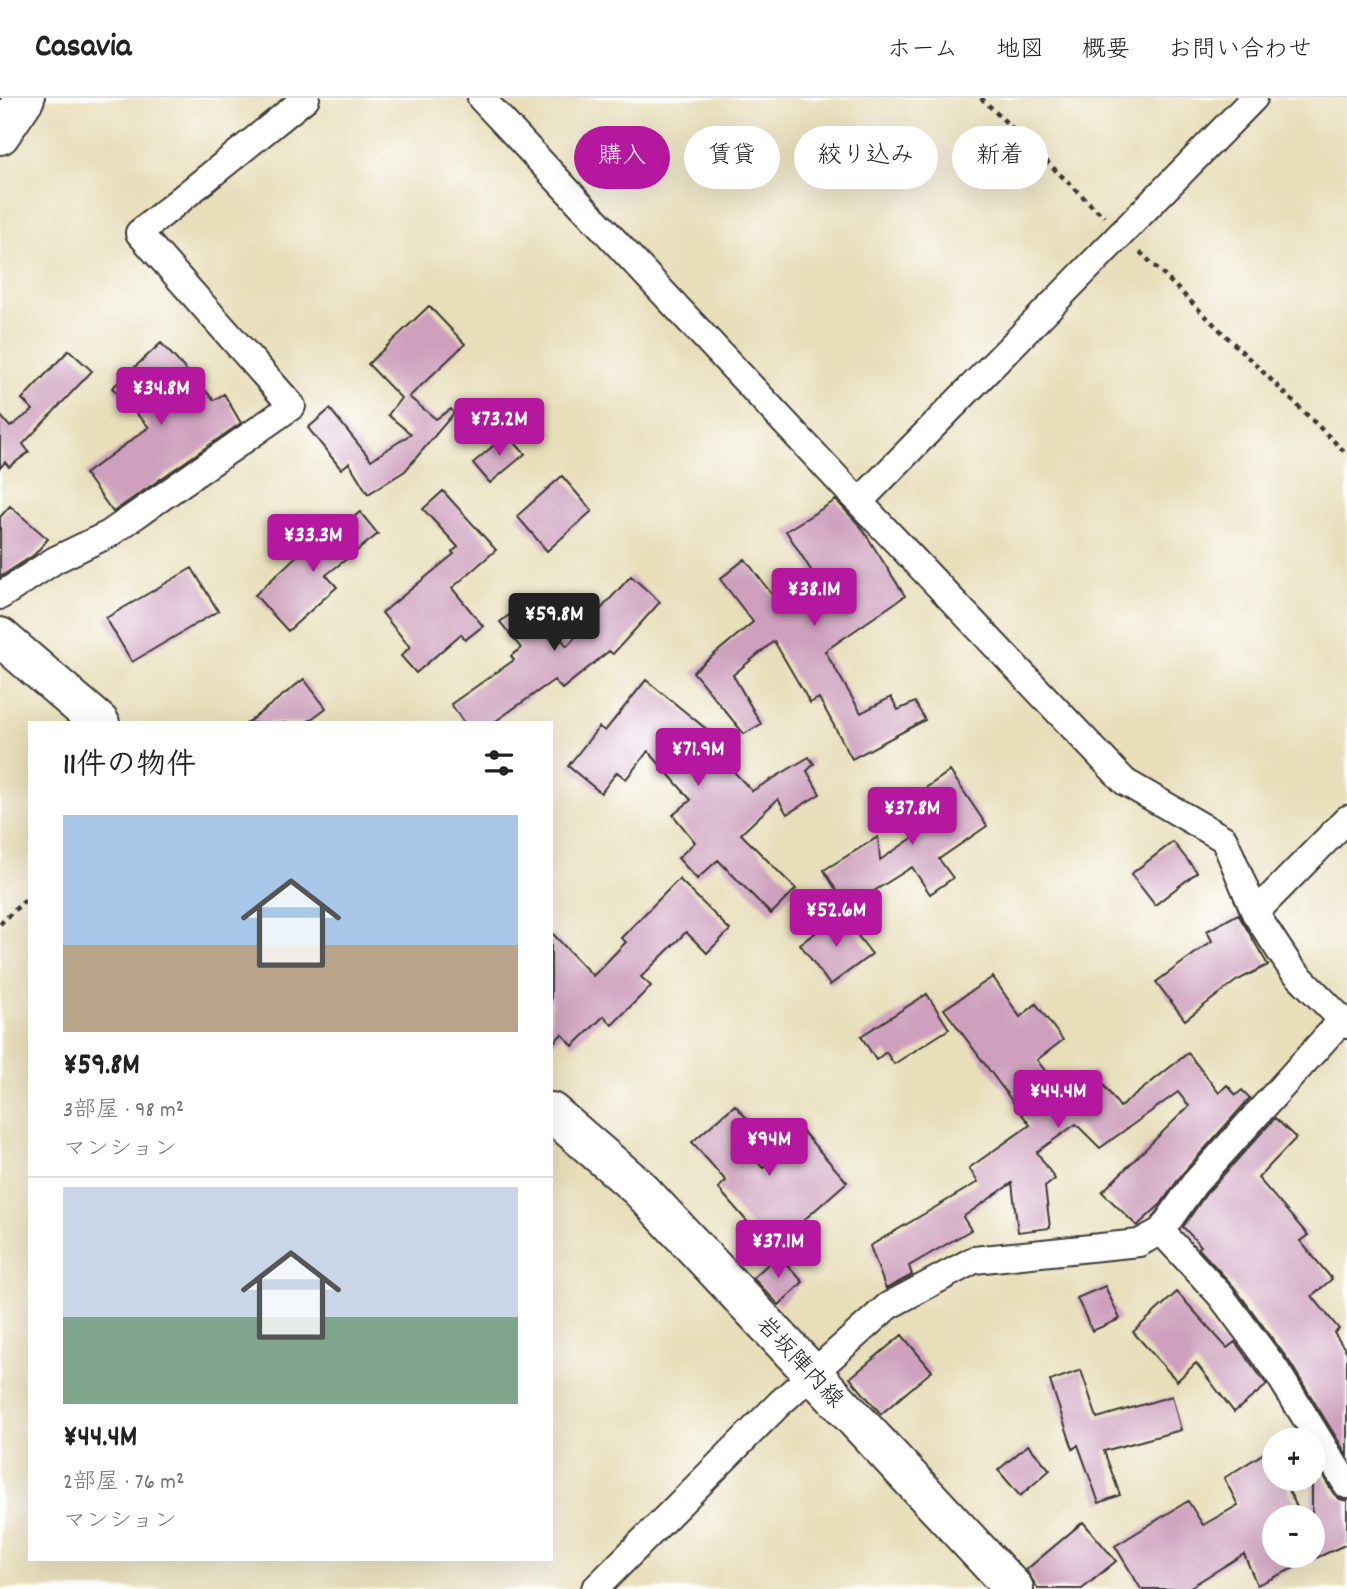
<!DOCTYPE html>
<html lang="ja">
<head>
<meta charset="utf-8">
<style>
  :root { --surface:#fff; --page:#f6f6f6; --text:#222; --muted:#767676; --line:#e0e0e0; --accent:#b5179e }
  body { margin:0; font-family:Dekko,"Klee One",sans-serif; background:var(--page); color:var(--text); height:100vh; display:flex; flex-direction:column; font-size:26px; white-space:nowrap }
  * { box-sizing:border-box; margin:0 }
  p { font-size:23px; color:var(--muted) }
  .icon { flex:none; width:38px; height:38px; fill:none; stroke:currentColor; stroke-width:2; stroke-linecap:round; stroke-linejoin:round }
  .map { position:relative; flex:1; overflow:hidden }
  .side { position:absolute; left:28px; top:623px; width:525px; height:840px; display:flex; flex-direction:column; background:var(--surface); border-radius:0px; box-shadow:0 7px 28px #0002 }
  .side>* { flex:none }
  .hud { position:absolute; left:574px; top:28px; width:665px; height:63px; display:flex; gap:14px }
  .fabs { position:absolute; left:1262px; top:1330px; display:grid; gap:14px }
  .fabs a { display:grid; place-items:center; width:63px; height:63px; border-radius:50%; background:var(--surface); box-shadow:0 7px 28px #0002; font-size:35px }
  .price { position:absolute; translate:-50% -60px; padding:0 16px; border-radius:7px; background:var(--accent); color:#fff; font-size:23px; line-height:46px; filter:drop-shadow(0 2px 4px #0008) }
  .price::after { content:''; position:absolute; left:50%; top:42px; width:21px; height:16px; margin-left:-10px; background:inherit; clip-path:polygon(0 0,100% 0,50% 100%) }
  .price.current { background:#222; color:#fff }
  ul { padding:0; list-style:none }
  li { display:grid; align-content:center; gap:14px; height:371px; padding:0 35px }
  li+li { border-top:2px solid var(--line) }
  li span { display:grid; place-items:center; height:217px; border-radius:0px; color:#555 }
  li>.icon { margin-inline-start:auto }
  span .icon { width:126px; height:126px; fill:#fffc; stroke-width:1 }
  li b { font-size:30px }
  h2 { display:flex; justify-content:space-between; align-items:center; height:84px; padding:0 35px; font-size:30px }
  .pill { padding:0 24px; border-radius:32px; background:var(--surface); box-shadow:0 7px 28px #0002; font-size:24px; line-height:63px }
  .pill.current { background:var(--accent); color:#fff }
  header { display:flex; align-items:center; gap:42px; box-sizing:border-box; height:98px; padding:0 35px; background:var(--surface); border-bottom:2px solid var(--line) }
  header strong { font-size:33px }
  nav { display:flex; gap:38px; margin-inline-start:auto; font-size:24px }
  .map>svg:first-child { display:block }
  .building { fill:#cea0bd }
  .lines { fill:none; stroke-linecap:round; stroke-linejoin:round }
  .minor-casing { stroke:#3b3934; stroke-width:30 }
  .secondary-casing { stroke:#3b3934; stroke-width:42 }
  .path { stroke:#3b3934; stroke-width:4.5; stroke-dasharray:5 5; stroke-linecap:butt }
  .minor { stroke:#fff; stroke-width:26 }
  .secondary { stroke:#fff; stroke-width:38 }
  .labels { text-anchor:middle; stroke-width:5; stroke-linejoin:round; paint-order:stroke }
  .street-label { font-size:23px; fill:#1c1c1c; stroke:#fff }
</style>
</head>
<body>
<header>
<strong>Casavia</strong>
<nav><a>ホーム</a><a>地図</a><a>概要</a><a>お問い合わせ</a></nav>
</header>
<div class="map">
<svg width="1347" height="1491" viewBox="0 0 1347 1491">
  <rect width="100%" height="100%" fill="#fff"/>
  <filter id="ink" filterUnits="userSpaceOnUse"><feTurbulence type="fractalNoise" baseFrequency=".0143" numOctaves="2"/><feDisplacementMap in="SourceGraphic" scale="14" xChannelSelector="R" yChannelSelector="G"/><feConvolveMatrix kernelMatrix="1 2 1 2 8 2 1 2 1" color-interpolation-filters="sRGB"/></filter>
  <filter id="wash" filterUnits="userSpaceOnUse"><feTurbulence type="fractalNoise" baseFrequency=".00686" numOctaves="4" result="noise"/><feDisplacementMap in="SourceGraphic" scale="28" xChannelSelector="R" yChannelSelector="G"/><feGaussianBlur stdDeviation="1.57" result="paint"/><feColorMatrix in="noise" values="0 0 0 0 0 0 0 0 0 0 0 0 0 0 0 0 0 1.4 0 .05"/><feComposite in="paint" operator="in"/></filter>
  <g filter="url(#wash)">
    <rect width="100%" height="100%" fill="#e8deba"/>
    <g id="blocks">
      <path class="building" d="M429,208L465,246L409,299L436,321L451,311L454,315L405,373L368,396L349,365L341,371L308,330L330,311L371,362L411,336L388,317L401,300L368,266Z
        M161,245L214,302L224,296L241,325L113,414L85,376L149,329L112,290Z
        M69,252L92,273L23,346L29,354L9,369L5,364L0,370V317L10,329L33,312L22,301Z
        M507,336L525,356L490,385L473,365Z
        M562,378L592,413L547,453L517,418Z
        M443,393L496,452L452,490L483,528L465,542L461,536L416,575L401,558L410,549L382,515L454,456L452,454L458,449L423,411Z
        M836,402L861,429L905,498L825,553L861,615L891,599L898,612L915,604L925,622L852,661L819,600L810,605L774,543L733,577L761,626L744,636L693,574L753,524L720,481L745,461L776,502L814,477L786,433Z
        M10,408L48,441L34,457L0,479V419Z
        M360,414L378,436L326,477L337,489L288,533L255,497L303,452L307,457Z
        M192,470L218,513L132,564L106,520Z
        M631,478L660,504L613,556L609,553L562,591L554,582L493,625H464L451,606L514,562L511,558L521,550L500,524L530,501L567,548Z
        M304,581L326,610L306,625H247Z
        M646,582L726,647L718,652L722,657L720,659L752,693L809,659L814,666L807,673L820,696L787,716L778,701L741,736L796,791L771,816L718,762L697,781L678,760L695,744L673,717L691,702L648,653L626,681L617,674L601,695L568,668L599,629L605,633Z
        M950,673L987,728L939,761L953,780L930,796L912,769L847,810L824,772L878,739L880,762L936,724L917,696Z
        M1173,744L1197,774L1155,807L1131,776Z
        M679,781L730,832L707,855L686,834L641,879L651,888L612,927L604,918L573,948L562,936L551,947V834L593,878L626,844L621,840Z
        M841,816L872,856L830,887L800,846Z
        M1238,816L1268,867L1236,883L1185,922L1156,884L1212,843L1207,833Z
        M993,879L1020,919L1036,906L1063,942L1037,962L1062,995L1093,973L1120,1009L1188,955L1219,995L1227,987L1236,997L1242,992L1250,1000L1182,1076L1161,1106L1137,1128L1102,1094L1189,1008L1178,994L1100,1050L1076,1026L1037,1054L1055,1081L1045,1089L1050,1130L1018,1134L1012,1085L963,1119L971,1132L909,1168L912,1177L886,1191L870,1148L978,1084L969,1070L1030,1027L944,911Z
        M927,896L949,931L894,966L886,954L876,962L861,938Z
        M735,1007L750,1024L734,1038L763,1070L803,1034L847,1084L771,1151L718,1090L726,1083L692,1044Z
        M1275,1020L1296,1040L1258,1080L1308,1137L1300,1143L1332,1181L1312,1198L1339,1231L1334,1235L1347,1254V1357L1289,1263L1234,1189L1198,1150L1201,1148L1183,1129L1206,1096Z
        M778,1157L803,1184L779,1207L753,1180Z
        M1105,1188L1120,1221L1092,1233L1077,1200Z
        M1177,1194L1227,1250L1235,1244L1267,1287L1234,1314L1196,1265L1177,1283L1133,1234Z
        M902,1237L932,1273L881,1316L850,1280Z
        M1081,1272L1097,1320L1172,1298L1181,1332L1104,1353L1120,1397L1099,1405L1078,1347L1073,1351L1050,1283Z
        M1028,1347L1050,1372L1020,1398L998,1372Z
        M1269,1352L1274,1362V1381H1283L1302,1419H1274V1458H1312V1366L1315,1365L1334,1396L1340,1401L1347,1403V1446L1257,1487L1244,1456L1187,1491H1141L1115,1448L1188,1403L1203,1427L1238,1407L1224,1380Z
        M1083,1424L1116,1463L1082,1491H1038L1026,1472Z"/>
    </g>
  </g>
  <g filter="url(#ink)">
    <use href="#blocks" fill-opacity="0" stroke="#3b3934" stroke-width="2"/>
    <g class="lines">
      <defs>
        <path id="minor" d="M481,0L859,404L1125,684L1224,741L1255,815L1291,870L1347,927
          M859,404L1254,0
          M0,498L55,462L109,436L292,308L139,135L306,0
          M1255,815L1347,721
          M1161,1133L1221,1198L1276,1272L1347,1387
          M595,1491L780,1305L888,1208L974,1162L1139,1145L1161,1133L1194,1086L1342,922"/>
        <path id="secondary" d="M0,37L25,0
          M0,539L100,625
          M551,1014L639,1090L1014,1491"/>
      </defs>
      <use href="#minor" class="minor-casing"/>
      <use href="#secondary" class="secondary-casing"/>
      <path class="path" d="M981,0L1104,119
        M1140,154L1347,356
        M0,826L30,797"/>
      <use href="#minor" class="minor"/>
      <use href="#secondary" class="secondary"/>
    </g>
  </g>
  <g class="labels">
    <g class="street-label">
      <text transform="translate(801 1263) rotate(47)" y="8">岩坂陣内線</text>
    </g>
  </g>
</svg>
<div class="fabs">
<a>+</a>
<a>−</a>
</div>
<b class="price" style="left:161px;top:329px">¥34.8M</b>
<b class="price" style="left:499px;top:360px">¥73.2M</b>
<b class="price" style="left:313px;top:476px">¥33.3M</b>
<b class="price" style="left:814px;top:530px">¥38.1M</b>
<b class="price current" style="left:554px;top:555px">¥59.8M</b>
<b class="price" style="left:698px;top:690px">¥71.9M</b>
<b class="price" style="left:912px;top:749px">¥37.8M</b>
<b class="price" style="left:836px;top:851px">¥52.6M</b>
<b class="price" style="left:1058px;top:1032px">¥44.4M</b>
<b class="price" style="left:769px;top:1080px">¥94M</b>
<b class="price" style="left:778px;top:1182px">¥37.1M</b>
<div class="hud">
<a class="pill current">購入</a>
<a class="pill">賃貸</a>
<a class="pill">絞り込み</a>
<a class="pill">新着</a>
</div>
<section class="side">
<h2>11件の物件<svg class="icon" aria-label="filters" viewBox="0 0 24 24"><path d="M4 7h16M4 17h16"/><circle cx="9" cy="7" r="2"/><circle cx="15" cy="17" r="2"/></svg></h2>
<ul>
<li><span style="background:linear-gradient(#a9c7e8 60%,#b9a48a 0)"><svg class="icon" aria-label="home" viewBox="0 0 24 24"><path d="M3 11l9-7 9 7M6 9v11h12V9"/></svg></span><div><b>¥59.8M</b><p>3部屋 · 98 m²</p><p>マンション</p></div></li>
<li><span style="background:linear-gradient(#c9d6e8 60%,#7fa58c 0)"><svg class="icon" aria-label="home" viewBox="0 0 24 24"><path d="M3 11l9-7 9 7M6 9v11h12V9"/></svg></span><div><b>¥44.4M</b><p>2部屋 · 76 m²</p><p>マンション</p></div></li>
</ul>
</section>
</div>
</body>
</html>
